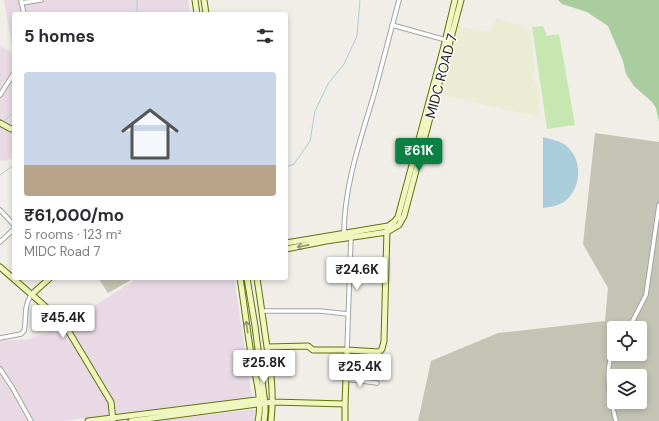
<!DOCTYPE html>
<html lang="en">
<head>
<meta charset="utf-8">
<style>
  :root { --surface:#fff; --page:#f7f7f7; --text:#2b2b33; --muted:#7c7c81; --line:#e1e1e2; --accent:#0b8043 }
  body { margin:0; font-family:"DM Sans",sans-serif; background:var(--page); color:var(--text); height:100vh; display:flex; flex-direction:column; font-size:15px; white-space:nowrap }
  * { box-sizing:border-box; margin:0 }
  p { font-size:13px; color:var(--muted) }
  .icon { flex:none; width:22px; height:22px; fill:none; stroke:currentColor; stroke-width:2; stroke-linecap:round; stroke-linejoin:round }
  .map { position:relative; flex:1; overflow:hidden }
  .panel { position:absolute; left:12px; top:12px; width:276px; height:268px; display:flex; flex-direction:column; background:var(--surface); border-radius:4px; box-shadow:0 2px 6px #0003 }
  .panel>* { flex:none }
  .fabs { position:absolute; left:607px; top:321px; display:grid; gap:8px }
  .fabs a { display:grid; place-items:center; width:40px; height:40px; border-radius:4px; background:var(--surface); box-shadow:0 2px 6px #0003; font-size:20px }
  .price { position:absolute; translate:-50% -34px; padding:0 9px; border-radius:4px; background:#fff; color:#222; font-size:13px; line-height:26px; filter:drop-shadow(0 1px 2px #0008) }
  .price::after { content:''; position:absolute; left:50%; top:24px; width:12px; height:9px; margin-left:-6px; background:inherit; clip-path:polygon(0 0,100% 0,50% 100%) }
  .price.selected { background:var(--accent); color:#fff }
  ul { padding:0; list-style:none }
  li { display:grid; align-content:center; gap:8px; height:212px; padding:0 12px }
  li+li { border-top:1px solid var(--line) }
  li span { display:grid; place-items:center; height:124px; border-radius:4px; color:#555 }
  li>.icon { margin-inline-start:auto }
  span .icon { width:72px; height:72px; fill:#fffc; stroke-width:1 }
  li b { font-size:17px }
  h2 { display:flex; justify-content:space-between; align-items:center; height:48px; padding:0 12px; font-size:17px }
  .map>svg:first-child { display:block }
  .industrial { fill:#e9d9e5 }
  .construction { fill:#c3c4b3; fill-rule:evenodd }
  .farmland { fill:#eaedd4 }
  .grass { fill:#c7e7b0 }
  .forest { fill:#a9cd9e }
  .water { fill:#aacddb }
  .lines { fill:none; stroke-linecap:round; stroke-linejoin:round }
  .stream { stroke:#aacddb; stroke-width:1 }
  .street-casing { stroke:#a4a4a4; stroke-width:5.5 }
  .secondary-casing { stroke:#61730b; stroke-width:7 }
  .street { stroke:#fff; stroke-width:3.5 }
  .secondary { stroke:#f0f6bf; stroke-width:5 }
  .oneway { stroke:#929677 }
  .labels { text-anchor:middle; stroke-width:3; stroke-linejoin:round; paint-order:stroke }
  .street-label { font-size:14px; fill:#202020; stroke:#fff }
</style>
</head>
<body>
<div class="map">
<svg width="659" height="421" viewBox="0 0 659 421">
  <rect width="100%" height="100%" fill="#f0eee7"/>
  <path class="industrial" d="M4,0H188L190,14H14V157L5,161L0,160V46L13,53Z
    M138,278H234L252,398L61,421H0V341L29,339L60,328Z
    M257,409L254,421H157Z"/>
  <path class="construction" d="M595,133L659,142V421H418L431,361L498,333L605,321L608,288L583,244ZM614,328H640V354H614ZM614,376H640V402H614Z
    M98,278H130L131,280L108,293Z"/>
  <path class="farmland" d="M495,18L530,28L535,68L532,78L538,87L540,101L539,117L441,95L458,26L490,32Z"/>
  <path class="grass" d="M543,26L547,36L559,34L575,125L547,129L532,27Z"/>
  <path class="forest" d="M558,0H659V122L656,108L652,102L634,86L626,74L623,61L608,26L587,12L562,4Z"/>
  <path class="water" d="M543,137C550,139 557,140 564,144C583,157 583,188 564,202C557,206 551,207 543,208Z"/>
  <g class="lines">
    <path class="stream" d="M137,14V0
      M3,122L14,111
      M286,167L294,164L310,141L315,111L328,84L344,64L357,36L360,0
      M0,175L14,165"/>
    <defs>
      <path id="street" d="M21,0L24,14
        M21,3L41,0
        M392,25L446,40
        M0,95L14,73
        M0,210L14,225
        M344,233C344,185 361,138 375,91C383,61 391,30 399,0
        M0,242L14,229
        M262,311H320L348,314
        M629,328L646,295L659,205
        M0,338L21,334L24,331C27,317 23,308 31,295
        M614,349C603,372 610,397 616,421
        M347,350L351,237
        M0,369L12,387L31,421
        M346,379L377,383"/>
      <path id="secondary" d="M195,0L197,14
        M204,0L206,14
        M0,123L11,129L14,128
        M286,243L388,226L394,222L398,217L443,50L455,0
        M286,249L326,241L387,232L399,225L404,216L461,0
        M0,267L63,322L111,402L113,421
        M240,278C244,303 247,329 251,354C255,374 263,401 258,421
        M247,278L255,326L265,404V413L264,421
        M31,295L50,278
        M267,347C271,373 274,394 271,421
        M347,350L379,352L382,349L384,341L387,229
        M88,421L264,399
        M131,421L273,402L345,404L347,350H313L308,346L267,347L257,278
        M345,421V404"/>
    </defs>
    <use href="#street" class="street-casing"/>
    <use href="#secondary" class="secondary-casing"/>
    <use href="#street" class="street"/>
    <use href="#secondary" class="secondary"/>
  </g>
  <defs><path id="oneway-shaft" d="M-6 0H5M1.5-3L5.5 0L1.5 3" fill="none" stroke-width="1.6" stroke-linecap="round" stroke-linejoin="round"/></defs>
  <g class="oneway">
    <use href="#oneway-shaft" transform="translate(303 246) rotate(169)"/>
    <use href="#oneway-shaft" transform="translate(247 327) rotate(-98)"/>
  </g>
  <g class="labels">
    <g class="street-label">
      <text transform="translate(441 76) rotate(-75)" y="5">MIDC ROAD 7</text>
    </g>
  </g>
</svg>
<div class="fabs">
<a><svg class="icon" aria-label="locate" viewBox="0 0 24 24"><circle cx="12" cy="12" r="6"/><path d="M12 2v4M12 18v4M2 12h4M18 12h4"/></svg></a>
<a><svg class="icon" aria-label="layers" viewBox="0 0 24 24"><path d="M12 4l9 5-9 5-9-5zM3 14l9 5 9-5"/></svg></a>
</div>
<b class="price selected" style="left:419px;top:172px">₹61K</b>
<b class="price" style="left:357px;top:291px">₹24.6K</b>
<b class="price" style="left:63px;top:339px">₹45.4K</b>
<b class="price" style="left:264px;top:384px">₹25.8K</b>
<b class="price" style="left:360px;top:388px">₹25.4K</b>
<section class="panel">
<h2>5 homes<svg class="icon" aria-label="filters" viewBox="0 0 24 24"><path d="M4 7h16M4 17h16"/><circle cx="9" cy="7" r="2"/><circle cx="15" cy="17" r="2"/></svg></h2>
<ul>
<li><span style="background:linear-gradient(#c9d6e8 75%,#b9a48a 0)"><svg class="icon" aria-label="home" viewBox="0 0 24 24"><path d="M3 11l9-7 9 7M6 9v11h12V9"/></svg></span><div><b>₹61,000/mo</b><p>5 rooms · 123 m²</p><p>MIDC Road 7</p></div></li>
</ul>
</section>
</div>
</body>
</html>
